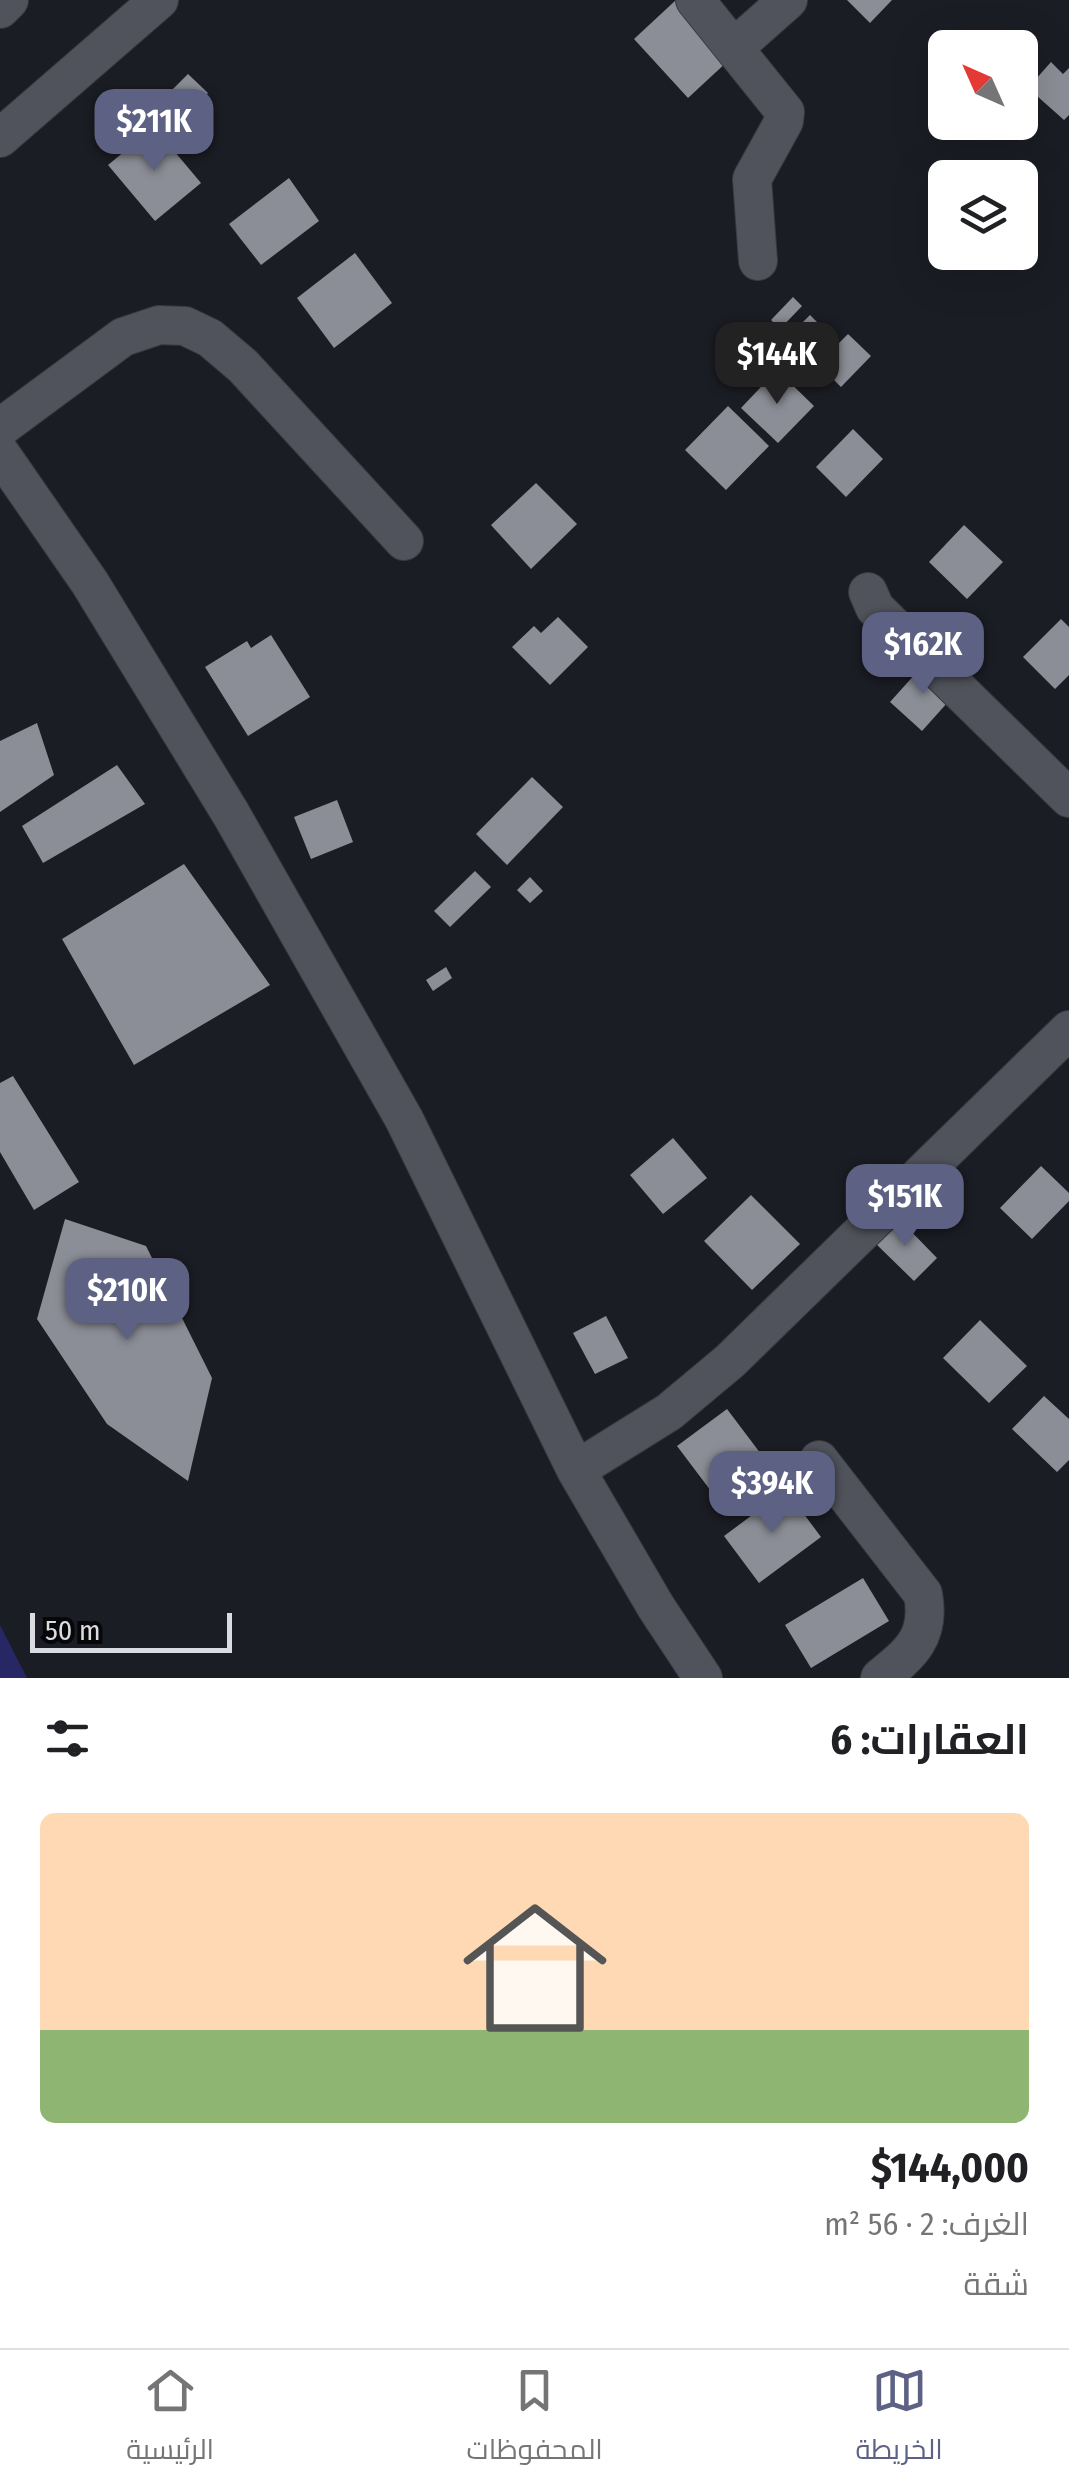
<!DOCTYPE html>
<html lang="ar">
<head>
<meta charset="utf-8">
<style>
  :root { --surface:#fff; --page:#f6f6f6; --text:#202124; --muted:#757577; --line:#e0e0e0; --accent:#5d6285 }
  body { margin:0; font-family:"Fira Sans Condensed",Cairo,sans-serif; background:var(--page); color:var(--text); direction:rtl; height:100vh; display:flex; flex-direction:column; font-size:38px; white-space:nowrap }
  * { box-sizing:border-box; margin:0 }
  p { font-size:32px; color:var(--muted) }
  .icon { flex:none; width:55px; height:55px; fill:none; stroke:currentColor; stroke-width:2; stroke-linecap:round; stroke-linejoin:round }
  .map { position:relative; height:1678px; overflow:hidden; direction:ltr }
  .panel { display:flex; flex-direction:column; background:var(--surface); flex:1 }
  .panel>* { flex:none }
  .needle { width:65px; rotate:315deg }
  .tools { position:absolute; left:928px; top:30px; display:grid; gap:20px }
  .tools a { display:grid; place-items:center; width:110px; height:110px; border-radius:15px; background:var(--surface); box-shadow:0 10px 40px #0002; font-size:50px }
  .scale { position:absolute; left:30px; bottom:25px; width:202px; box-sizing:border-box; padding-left:10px; border:5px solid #dbdce2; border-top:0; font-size:28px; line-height:35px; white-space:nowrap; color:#dbdce2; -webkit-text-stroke:8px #07070a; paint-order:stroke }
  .price { position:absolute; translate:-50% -85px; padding:0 22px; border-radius:20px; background:var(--accent); color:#fff; font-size:32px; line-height:65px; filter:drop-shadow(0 2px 5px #0008) }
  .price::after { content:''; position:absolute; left:50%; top:60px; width:30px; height:22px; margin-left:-15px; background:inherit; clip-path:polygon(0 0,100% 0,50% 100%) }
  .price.selected { background:#222; color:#fff }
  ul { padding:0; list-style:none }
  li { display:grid; align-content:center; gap:20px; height:530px; padding:0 40px }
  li+li { border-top:2px solid var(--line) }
  li span { display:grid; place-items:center; height:310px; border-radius:15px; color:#555 }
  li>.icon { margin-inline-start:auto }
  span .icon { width:180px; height:180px; fill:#fffc; stroke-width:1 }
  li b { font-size:42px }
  h2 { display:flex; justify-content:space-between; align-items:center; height:120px; padding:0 40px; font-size:42px }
  .tab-bar { display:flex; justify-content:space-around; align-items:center; height:140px; border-top:2px solid var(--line); background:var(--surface); font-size:28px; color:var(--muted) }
  .tab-bar a { display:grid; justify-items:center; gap:5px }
  .tab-bar .selected { color:var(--accent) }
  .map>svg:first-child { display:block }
  .green { fill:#262764 }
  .building { fill:#8c8e97 }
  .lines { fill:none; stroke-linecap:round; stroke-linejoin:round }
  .minor-casing { stroke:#393a40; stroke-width:40 }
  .minor { stroke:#51535c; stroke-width:38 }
</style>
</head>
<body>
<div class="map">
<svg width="1069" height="1678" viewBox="0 0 1069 1678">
  <rect width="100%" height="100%" fill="#1b1d24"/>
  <path class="green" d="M0,1625L27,1678H0Z"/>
  <path class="building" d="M676,0H684L729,60L688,98L634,39Z
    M847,0H892L870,23Z
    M1051,62L1063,74L1069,68V115L1064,120L1028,88Z
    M188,74L208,93L178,123L158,104Z
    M154,127L201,183L155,221L108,165Z
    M289,178L319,221L261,265L229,224Z
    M355,253L392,303L334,348L297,298Z
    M793,297L802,306L780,329L771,320Z
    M810,315L831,336L809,358L788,337Z
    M848,334L871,356L841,387L818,364Z
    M777,370L814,406L778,443L741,408Z
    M728,406L769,446L726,490L685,450Z
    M853,429L883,459L846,497L816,467Z
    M536,483L577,524L531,569L491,525Z
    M964,525L1003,562L967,599L929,562Z
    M558,617L588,647L550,685L512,647L534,626L541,633Z
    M1061,619L1069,627V675L1055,689L1023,657Z
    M271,635L310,697L248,736L205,667L247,641L251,648Z
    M925,663L957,692L922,731L890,702Z
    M37,723L54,775L0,812V741Z
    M117,765L145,804L43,863L22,826Z
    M532,777L563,807L507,865L476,834Z
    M337,800L353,842L311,859L294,817Z
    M184,864L270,985L134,1065L62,939Z
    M475,871L491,887L450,927L434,911Z
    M530,877L543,891L530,903L517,890Z
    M446,967L452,978L433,991L426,980Z
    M13,1076L79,1182L34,1210L0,1152V1083Z
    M673,1138L707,1178L663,1214L630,1175Z
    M1041,1166L1069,1193V1201L1032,1239L1000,1208Z
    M751,1195L800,1244L752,1290L704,1241Z
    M897,1217L937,1258L914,1281L873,1241Z
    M65,1219L146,1246L212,1378L188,1481L107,1424L37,1319Z
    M606,1316L628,1358L595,1374L573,1333Z
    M980,1320L1027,1366L989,1403L943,1358Z
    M1044,1396L1069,1419V1460L1057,1472L1012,1429Z
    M727,1409L770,1466L720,1503L677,1446Z
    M786,1490L821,1537L759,1583L724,1536Z
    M863,1578L889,1621L811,1668L785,1625Z"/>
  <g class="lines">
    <defs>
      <path id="minor" d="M695,0L785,112L784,121L752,179L758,261
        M0,9L9,0
        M735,47L788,0
        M0,138L159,0
        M0,428L123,337L159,325L185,326L210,338L243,366L404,541
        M0,453L90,583L231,814L404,1119L576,1470L656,1607L703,1678
        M868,592L875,608L1069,798
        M819,1460L923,1594C931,1637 911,1653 880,1678
        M576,1470L669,1412L730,1361L1069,1030"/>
    </defs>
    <use href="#minor" class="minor-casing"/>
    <use href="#minor" class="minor"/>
  </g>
</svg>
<div class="tools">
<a><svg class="needle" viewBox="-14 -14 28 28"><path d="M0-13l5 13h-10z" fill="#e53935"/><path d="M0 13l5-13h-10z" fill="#757577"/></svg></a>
<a><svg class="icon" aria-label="layers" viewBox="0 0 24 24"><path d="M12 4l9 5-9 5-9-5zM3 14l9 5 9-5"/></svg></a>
</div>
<div class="scale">50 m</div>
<b class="price" style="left:154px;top:174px">$211K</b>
<b class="price selected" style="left:777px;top:407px">$144K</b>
<b class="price" style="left:923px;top:697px">$162K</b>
<b class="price" style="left:905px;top:1249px">$151K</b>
<b class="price" style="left:127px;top:1343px">$210K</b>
<b class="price" style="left:772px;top:1536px">$394K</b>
</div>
<section class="panel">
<h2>العقارات: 6<svg class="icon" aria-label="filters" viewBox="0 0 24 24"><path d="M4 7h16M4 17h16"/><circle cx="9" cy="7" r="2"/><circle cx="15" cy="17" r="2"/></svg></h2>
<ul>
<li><span style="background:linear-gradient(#ffd9b3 70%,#8fb573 0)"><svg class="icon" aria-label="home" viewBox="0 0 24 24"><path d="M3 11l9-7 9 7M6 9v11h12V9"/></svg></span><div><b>$144,000</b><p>الغرف: 2 · 56 m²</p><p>شقة</p></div></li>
</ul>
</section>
<nav class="tab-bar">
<a class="selected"><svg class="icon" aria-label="map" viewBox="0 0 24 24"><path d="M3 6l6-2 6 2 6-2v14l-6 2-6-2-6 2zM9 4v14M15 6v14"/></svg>الخريطة</a>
<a><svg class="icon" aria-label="saved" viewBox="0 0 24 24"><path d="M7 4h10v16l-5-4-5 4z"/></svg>المحفوظات</a>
<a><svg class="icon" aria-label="home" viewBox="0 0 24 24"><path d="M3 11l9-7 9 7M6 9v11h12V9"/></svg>الرئيسية</a>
</nav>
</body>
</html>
